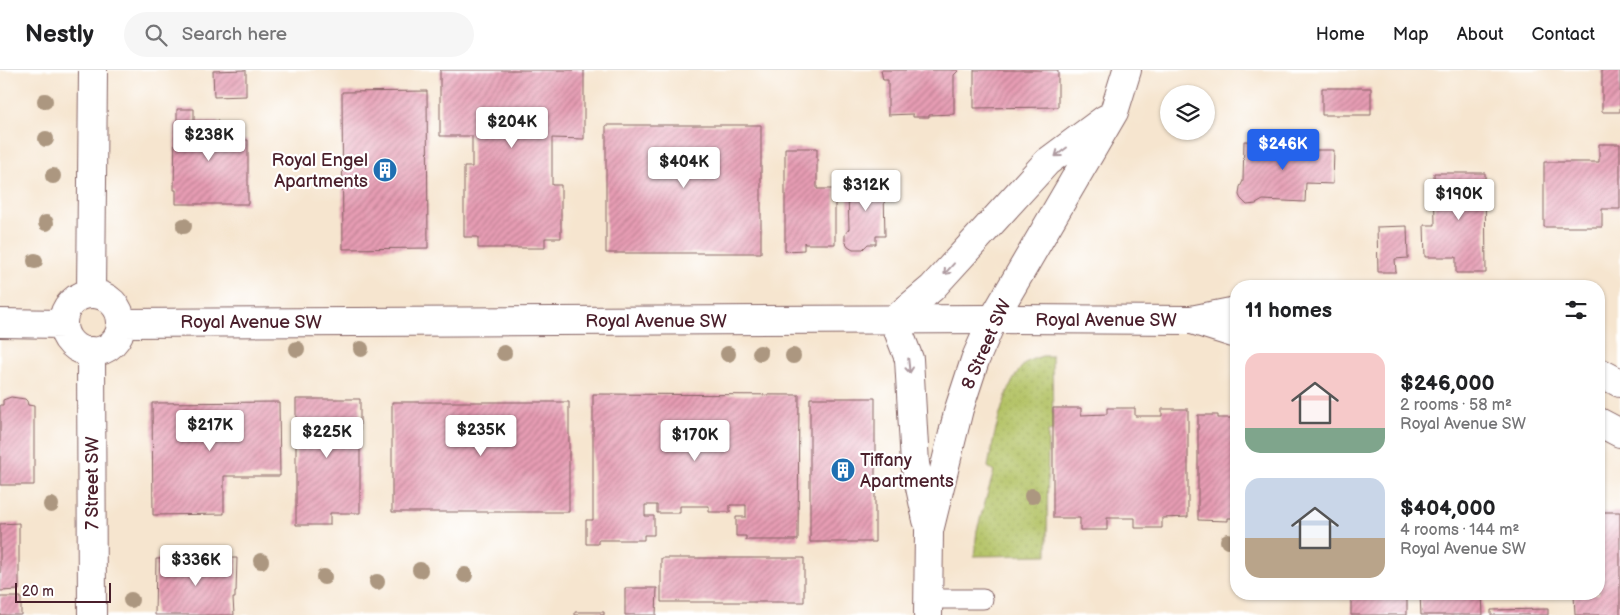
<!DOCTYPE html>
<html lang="en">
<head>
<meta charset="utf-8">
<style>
  :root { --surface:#fff; --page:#f6f6f6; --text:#202124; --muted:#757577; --line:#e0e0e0; --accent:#2563eb }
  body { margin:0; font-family:"Balsamiq Sans",sans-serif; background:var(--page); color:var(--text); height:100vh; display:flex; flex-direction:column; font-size:19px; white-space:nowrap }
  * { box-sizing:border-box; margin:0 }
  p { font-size:16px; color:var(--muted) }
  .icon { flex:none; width:28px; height:28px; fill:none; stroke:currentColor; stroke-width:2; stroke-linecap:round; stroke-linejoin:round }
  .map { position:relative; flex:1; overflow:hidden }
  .drawer { position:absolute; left:1230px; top:210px; width:375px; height:320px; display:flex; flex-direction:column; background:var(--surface); border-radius:20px; box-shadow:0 1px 4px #0004 }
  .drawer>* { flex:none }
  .buttons { position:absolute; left:1160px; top:15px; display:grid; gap:10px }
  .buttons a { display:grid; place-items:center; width:55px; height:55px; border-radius:50%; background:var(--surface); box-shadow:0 1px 4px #0004; font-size:25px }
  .scale { position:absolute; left:15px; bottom:12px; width:96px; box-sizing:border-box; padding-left:5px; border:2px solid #4a1f2b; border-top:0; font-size:14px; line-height:18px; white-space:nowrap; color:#4a1f2b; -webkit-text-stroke:4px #fff; paint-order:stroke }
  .price { position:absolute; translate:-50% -42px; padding:0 11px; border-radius:5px; background:#fff; color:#222; font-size:16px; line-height:32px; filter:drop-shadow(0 1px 2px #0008) }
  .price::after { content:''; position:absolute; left:50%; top:30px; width:15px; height:11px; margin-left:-8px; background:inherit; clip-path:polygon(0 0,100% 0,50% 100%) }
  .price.on { background:var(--accent); color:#fff }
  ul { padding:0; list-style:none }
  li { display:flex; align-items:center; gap:15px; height:125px; padding:0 15px }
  li span { display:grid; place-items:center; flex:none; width:140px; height:100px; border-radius:15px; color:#555 }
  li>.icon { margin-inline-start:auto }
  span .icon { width:60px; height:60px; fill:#fffc; stroke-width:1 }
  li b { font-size:21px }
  h2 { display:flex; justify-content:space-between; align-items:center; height:60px; padding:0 15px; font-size:21px }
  header { display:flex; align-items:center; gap:30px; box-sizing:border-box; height:70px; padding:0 25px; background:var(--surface); border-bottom:1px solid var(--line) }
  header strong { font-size:24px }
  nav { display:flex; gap:28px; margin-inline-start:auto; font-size:18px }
  .search { width:350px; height:45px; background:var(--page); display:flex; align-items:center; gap:12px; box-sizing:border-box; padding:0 18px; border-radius:28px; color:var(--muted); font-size:19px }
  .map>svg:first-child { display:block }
  .grass { fill:url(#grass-dots); stroke:#7f7148 }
  .building { fill:url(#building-hatch) }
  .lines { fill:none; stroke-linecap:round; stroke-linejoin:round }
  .service-casing { stroke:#866464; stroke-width:21 }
  .minor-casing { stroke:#866464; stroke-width:30 }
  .tertiary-casing { stroke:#866464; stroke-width:30 }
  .service { stroke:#fff; stroke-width:19 }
  .minor { stroke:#fff; stroke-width:28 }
  .tertiary { stroke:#fff; stroke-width:28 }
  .tree { fill:#ac9780 }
  .oneway { stroke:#ae9aa0 }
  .labels { text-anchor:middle; stroke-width:4.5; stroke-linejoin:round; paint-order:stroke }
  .poi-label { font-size:18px; fill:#4a1f2b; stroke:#fff; text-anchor:end }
  .street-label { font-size:18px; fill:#4a1f2b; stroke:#fff }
</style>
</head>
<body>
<header>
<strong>Nestly</strong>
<div class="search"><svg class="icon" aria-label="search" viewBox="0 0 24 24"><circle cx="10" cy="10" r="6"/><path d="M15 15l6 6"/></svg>Search here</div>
<nav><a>Home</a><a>Map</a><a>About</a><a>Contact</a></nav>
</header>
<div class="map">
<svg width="1620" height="545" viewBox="0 0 1620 545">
  <defs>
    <pattern id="grass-dots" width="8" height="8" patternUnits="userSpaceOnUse" patternTransform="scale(1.25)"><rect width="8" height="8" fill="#b4c366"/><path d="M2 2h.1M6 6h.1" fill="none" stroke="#9ca759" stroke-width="1.8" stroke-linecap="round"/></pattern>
    <pattern id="building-hatch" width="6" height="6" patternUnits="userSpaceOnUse" patternTransform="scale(1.25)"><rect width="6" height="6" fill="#e69cb3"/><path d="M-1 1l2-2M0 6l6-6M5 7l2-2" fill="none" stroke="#bc7f92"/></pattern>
  </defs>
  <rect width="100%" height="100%" fill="#fff"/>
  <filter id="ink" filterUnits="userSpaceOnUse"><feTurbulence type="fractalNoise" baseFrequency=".02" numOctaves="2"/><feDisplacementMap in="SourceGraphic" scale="10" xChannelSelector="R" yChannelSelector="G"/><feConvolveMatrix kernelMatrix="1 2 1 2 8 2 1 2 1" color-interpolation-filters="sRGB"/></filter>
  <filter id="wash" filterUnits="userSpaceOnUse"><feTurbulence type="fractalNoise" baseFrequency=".0096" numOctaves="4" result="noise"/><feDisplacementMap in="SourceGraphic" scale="20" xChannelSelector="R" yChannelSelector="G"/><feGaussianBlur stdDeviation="1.12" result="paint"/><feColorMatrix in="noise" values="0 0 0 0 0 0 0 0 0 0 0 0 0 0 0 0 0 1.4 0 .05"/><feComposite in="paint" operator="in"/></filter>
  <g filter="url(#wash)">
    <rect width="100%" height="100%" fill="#f6e5cf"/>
    <path class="grass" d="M1042,286H1052L1053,361L1048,362L1047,485L974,486L977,460L994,401L988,397C993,369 1005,309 1027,292C1031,289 1037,288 1042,286Z"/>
    <g id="blocks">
      <path class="building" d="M246,0V26L214,27L213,1Z
        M440,0H584V69L552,68V115H561V168H545V178H478V167H464V97H472V66H440Z
        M881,0H959L954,5V44L929,45V47H913V44L888,45V10H883Z
        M974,0H1058V37L974,38Z
        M1602,0H1620V42H1602Z
        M1322,18H1371V45H1322Z
        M427,21L428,178L343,179L342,22Z
        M177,39H194V51H218V55L240,56L239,70H248V134H176V120H174L175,52H177Z
        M606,55H761V183H606Z
        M1244,71L1306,74V80H1334L1333,114L1306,113L1305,132L1263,130L1256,134L1247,135L1241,129L1239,125L1240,117L1243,111Z
        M1599,74H1620V139H1602V157H1544V92H1599Z
        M785,78H817V119H835V174H805L804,172V180L785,181Z
        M1434,103H1485L1486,203H1456V187H1425L1424,155H1435Z
        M854,105H879V121H884L885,166H876V174H868L863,179H853L848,176L845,171V164L849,159L848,123L854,122Z
        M1407,156L1408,188L1395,189L1396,202H1378L1377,157Z
        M593,324L799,325L798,470H746V466H736V447H746V435H730V442H709V436H680V443H657V435H645V446H654V465H644V470H598V474H586V450H593Z
        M11,327L25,329L27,331L28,335L34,336V415H0V335H3V330Z
        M810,328H875V472H810Z
        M296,329H360V443H330V455H296Z
        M279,332L280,406H224V444L153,445L152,333Z
        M392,332H569V442H392Z
        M1053,338H1081V345L1107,344V338H1135V346H1162V339H1188V447L1162,448V458H1135V448H1107V460H1080V448H1053Z
        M1198,345H1218V348H1236V448H1228V451L1198,450Z
        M1599,442H1620V545H1575L1574,524H1599Z
        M19,453V520L0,521V454Z
        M237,488L236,522H235V528H233L234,545H155L156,489Z
        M661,488H804V532H661Z
        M625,518H657L656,545H625Z
        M1420,524H1482L1483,545H1421Z
        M0,527H21V545H0Z
        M1407,527V545H1351V528Z
        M1548,539V545H1491V540Z
        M575,542H604V545H575Z"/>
    </g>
  </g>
  <g filter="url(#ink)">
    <use href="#blocks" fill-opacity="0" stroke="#866464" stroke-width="1"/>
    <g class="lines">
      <defs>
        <path id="service" d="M928,529H983"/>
        <path id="minor" d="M91,224L93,0
          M63 253a29 29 0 1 1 58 0a29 29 0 1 1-58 0Z
          M1195,251L1236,264
          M0,253L63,254
          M121,253L993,249L1191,250L1236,241
          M91,281L92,545
          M1599,302L1620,313
          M1599,352L1620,363"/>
        <path id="tertiary" d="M927,450L915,394L909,289L894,250L932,218L1047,92L1105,49
          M928,545L929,461L959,339L975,290L993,249L1114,42L1127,0"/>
      </defs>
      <use href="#service" class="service-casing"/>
      <use href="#minor" class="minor-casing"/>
      <use href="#tertiary" class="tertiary-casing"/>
      <use href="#service" class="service"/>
      <use href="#minor" class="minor"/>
      <use href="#tertiary" class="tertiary"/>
    </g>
    <g class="tree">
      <circle cx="45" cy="31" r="8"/>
      <circle cx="46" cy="69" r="8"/>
      <circle cx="53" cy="106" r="8"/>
      <circle cx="46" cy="153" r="8"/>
      <circle cx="184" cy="156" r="8"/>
      <circle cx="35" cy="191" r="8"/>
      <circle cx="297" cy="279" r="8"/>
      <circle cx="361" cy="279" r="8"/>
      <circle cx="504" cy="283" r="8"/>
      <circle cx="760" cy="283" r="8"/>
      <circle cx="728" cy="284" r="8"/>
      <circle cx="793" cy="286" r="8"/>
      <circle cx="1032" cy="426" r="8"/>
      <circle cx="51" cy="435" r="8"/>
      <circle cx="1228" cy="471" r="8"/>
      <circle cx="261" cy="491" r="8"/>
      <circle cx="420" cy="500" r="8"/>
      <circle cx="465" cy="505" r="8"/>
      <circle cx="324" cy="507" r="8"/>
      <circle cx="377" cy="512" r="8"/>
      <circle cx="131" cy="530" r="8"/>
    </g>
    <defs><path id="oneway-shaft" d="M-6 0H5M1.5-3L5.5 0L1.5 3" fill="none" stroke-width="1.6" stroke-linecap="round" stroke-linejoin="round" transform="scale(1.25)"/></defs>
    <g class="oneway">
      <use href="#oneway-shaft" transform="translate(1061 82) rotate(143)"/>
      <use href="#oneway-shaft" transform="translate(949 199) rotate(132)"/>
      <use href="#oneway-shaft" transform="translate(909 296) rotate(84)"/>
    </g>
  </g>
  <defs>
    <symbol id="building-disc" viewBox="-11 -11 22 22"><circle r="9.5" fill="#1f6fb2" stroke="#fff"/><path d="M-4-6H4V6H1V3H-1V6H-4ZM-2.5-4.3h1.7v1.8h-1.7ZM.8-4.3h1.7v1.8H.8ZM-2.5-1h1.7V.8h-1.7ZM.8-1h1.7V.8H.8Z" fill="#fff"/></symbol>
  </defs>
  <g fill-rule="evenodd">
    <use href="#building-disc" x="371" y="86" width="28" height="28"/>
    <use href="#building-disc" x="829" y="386" width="28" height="28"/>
  </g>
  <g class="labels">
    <g class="poi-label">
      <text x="368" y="96">Royal Engel<tspan x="368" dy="21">Apartments</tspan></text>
      <text x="860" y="396" text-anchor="start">Tiffany<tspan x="860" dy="21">Apartments</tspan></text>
    </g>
    <g class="street-label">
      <text x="1106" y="256">Royal Avenue SW</text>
      <text x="656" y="257">Royal Avenue SW</text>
      <text x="251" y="258">Royal Avenue SW</text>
      <text transform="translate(986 274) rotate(-66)" y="6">8 Street SW</text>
      <text transform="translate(92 413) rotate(-90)" y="6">7 Street SW</text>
    </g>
  </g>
</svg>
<div class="buttons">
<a><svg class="icon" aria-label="layers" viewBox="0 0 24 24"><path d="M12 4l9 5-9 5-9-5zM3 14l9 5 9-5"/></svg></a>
</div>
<div class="scale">20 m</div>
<b class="price" style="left:512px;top:79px">$204K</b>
<b class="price" style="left:209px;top:92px">$238K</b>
<b class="price on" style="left:1283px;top:101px">$246K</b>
<b class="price" style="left:684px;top:119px">$404K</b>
<b class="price" style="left:866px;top:142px">$312K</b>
<b class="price" style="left:1459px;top:151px">$190K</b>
<b class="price" style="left:210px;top:382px">$217K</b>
<b class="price" style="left:481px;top:387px">$235K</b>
<b class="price" style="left:327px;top:389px">$225K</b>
<b class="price" style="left:695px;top:392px">$170K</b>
<b class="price" style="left:196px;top:517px">$336K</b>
<section class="drawer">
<h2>11 homes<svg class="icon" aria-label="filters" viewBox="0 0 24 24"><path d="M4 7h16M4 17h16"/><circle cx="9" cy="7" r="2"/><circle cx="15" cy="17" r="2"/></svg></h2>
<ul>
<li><span style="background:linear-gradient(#f6c9c9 75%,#7fa58c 0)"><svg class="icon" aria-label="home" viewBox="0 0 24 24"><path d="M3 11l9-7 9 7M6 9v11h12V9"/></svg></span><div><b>$246,000</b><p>2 rooms · 58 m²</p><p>Royal Avenue SW</p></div></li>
<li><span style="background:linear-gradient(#c9d6e8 60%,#b9a48a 0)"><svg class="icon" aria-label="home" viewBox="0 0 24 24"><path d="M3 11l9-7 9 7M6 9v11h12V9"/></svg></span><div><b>$404,000</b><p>4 rooms · 144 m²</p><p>Royal Avenue SW</p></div></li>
</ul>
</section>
</div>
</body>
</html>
